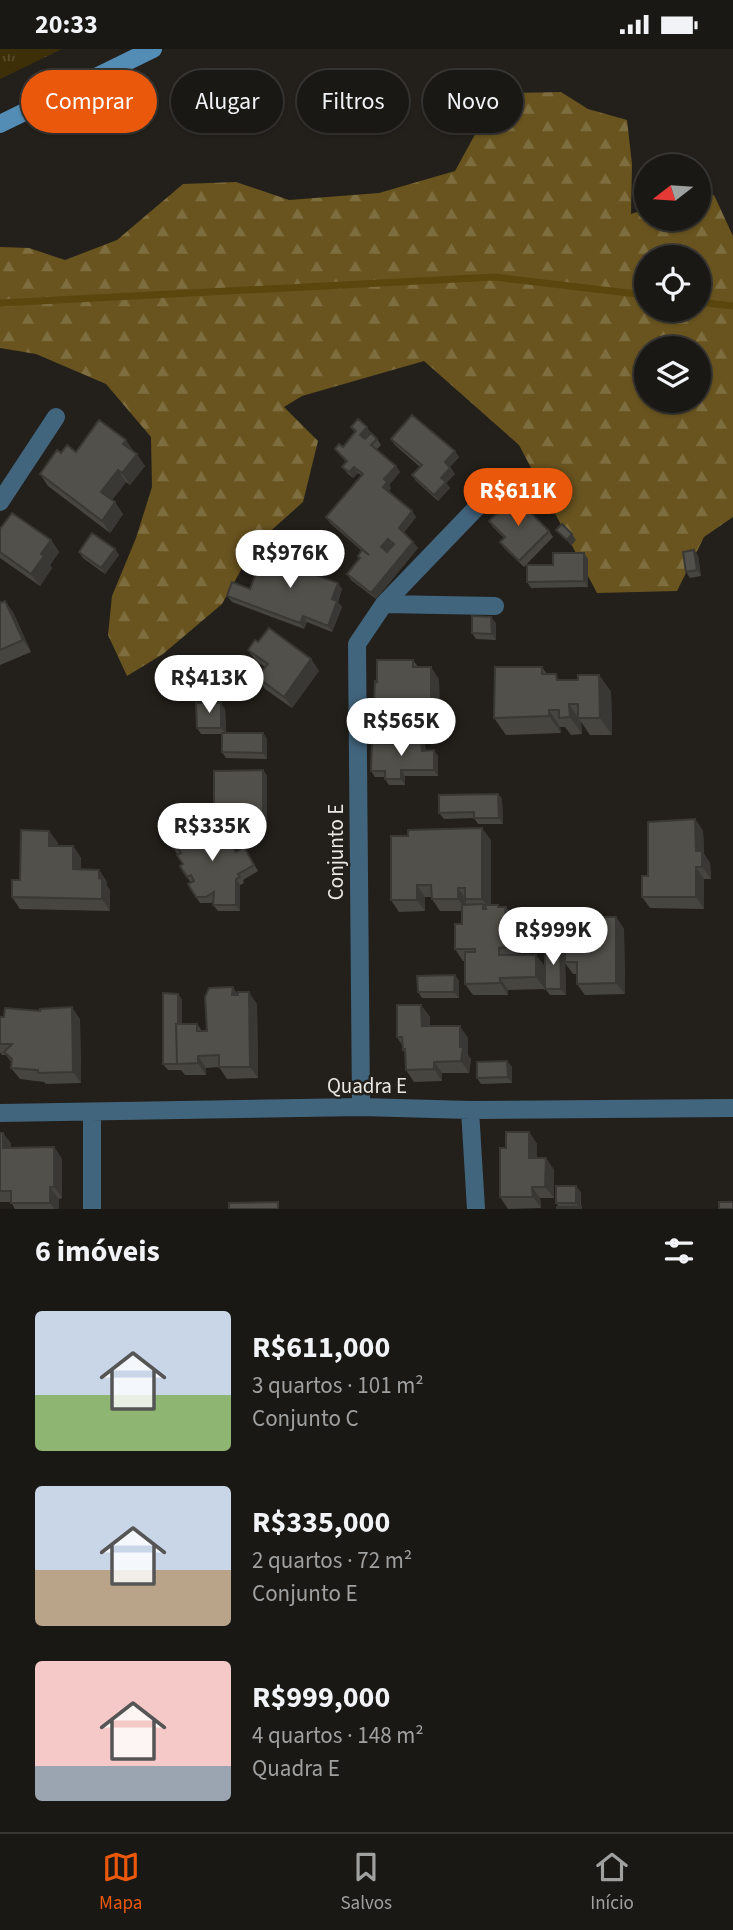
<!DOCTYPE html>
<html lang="pt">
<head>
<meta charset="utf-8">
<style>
  :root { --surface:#1a1814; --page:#23211d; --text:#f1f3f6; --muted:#9fa0a0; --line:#383734; --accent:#ea580c }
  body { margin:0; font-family:"Source Sans 3",sans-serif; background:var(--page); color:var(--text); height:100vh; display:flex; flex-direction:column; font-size:26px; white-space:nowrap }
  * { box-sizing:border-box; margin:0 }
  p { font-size:23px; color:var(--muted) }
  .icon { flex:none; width:38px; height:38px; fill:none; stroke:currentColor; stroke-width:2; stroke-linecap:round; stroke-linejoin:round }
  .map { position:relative; height:1160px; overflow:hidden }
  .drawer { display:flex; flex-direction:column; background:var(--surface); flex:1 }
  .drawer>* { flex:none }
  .banner { position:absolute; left:21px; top:21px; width:691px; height:63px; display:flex; gap:14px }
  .needle { width:46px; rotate:253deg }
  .controls { position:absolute; left:634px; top:105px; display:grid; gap:14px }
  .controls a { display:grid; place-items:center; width:77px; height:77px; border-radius:50%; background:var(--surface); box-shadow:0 2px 5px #0004,0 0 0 2px var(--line); font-size:35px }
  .price { position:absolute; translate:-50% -60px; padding:0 16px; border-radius:24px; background:#fff; color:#222; font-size:23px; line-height:46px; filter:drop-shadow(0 2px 4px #0008) }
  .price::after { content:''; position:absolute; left:50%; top:42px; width:21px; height:16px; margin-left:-10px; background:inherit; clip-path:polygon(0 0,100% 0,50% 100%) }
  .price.selected { background:var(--accent); color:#fff }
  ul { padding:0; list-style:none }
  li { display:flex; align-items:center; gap:21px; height:175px; padding:0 35px }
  li span { display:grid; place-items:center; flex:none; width:196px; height:140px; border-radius:7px; color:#555 }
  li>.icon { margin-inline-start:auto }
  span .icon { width:84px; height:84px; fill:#fffc; stroke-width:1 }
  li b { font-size:30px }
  h2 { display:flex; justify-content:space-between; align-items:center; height:84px; padding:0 35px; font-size:30px }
  .tag { padding:0 24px; border-radius:32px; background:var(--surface); box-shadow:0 2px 5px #0004,0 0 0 2px var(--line); font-size:24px; line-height:63px }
  .tag.selected { background:var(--accent); color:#fff }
  .status { display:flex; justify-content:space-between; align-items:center; height:49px; padding:0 35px; background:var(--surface); direction:ltr }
  .status svg { height:19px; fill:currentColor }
  .menu { display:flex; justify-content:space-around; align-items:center; height:98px; border-top:2px solid var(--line); background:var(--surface); font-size:19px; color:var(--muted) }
  .menu a { display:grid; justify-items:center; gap:4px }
  .menu .selected { color:var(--accent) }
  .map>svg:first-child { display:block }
  .grass { fill:url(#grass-tufts) }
  .forest { fill:url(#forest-firs); fill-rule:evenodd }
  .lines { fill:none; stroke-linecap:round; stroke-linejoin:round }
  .stream { stroke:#5b460e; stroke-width:7 }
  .street { stroke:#42657e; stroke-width:18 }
  .secondary { stroke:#538cb4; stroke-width:18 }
  .wall { fill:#474540 }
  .shaded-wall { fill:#393834 }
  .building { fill:#52504a; stroke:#393834; stroke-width:2; fill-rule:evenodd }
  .labels { text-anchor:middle; stroke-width:5; stroke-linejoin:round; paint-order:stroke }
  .street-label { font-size:21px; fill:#e8e7e3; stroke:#23201b }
</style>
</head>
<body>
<div class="status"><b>20:33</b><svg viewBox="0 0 49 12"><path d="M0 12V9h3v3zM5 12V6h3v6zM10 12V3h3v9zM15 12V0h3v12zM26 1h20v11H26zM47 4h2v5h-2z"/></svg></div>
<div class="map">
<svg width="733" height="1160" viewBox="0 0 733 1160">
  <defs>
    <pattern id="grass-tufts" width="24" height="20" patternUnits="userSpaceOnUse" patternTransform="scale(1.75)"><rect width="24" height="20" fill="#3d2f07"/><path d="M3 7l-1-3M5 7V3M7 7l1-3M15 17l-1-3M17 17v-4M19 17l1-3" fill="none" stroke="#594d2b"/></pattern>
    <pattern id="forest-firs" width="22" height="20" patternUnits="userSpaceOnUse" patternTransform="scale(1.75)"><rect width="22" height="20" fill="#69541f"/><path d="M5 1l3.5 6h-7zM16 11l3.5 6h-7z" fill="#7e6d3f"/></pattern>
  </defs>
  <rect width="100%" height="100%" fill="#23201b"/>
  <path class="grass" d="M0,0H62L0,30Z"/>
  <path class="forest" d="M561,43L588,60L627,71L632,115L631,165L646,160V170H698V143L714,146L733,187V468L704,488L677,542L597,544L519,396L424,312L302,347L284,358L318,392L303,453L255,496L222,555L163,605L127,627L108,586L112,547L136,489L152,438L151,388L106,335L36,305L0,299V198L29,199L65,211L117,191L183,135L236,133L289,151L379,144L455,122L490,58L513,44ZM646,208H698V261H646ZM646,299H698V352H646Z"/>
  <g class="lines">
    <path class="stream" d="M698,253L733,257
      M0,254L494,228L646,246"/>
    <path class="street" d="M0,453L56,368
      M384,555L495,557
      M361,1058L357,595L384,555L506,428
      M470,1061L476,1160
      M0,1064L361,1058L470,1061L733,1059
      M92,1160V1064"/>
    <path class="secondary" d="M0,75L153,0"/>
  </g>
  <path class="wall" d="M351,378L371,384L369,386L377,390L381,396L377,400L396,417L400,423L389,436L391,439L389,442L412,462L416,468L404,483L418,499L376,550L351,531L347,525L359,510L358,507L362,502L330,474L326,468L362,427L358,424L353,429L347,424L342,418L346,413L335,400L343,398L355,384Z
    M391,390L459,408L450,418L455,425L446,434L450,439L438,452L416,432L412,426L420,418L395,396Z
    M76,403H134L145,417L130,436L126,433L112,451L123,465L110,484L48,437L40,425L61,404Z
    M489,472L549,482L553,488L524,518L504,499L500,493L504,489L493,478Z
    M0,480L51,491L59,503L50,516L52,519L40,537L0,509Z
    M115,500L119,506L105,525L83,509L79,503Z
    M694,501L698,507L701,527L690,529L686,523Z
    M584,504L588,510V538L531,539L527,533L553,516Z
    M320,522L318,527L342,540L338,553L342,558L332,583L307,573L304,580L232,553L227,547L250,540L263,524Z
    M0,552L13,563L31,603L0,616Z
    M496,574V591L476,590L472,584Z
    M258,593L311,610L319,622L292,659L265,640L257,628L265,618L256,612L248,601Z
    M413,611L418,618L439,630L440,683H412L407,677H394L393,687L378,686L370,675L377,633Z
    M542,618L547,625L561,631H578L599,626L611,643L612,686H590L581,673L582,685L571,686L565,678H560L561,684L506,686L494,669Z
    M225,660L226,684H263L267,690V710L226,709L222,703V685H201L197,679Z
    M406,686L407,688L421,689L425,695L426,702L438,707V727H405V736H389L385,730V728H375L371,722L401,695Z
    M263,721L267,727V774H218L214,768Z
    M498,745L502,750L503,775H478L474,769L444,770L439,764Z
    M695,770L703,782L704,805L710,814L711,830H704V860L650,859L642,848L648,827Z
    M212,776L236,802L244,798L258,822L243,831L244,834L240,836V862H218L213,856L214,852L211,854H200L196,848L191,834L187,828L183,815L174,800Z
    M49,782L58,794V797H73L81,809V820L99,821L107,833V837L110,841V862L20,860L12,848L20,831Z
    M491,791V856H498L500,858H506L518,876V906H536L545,918V940L508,941V946H473L465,935V912H463L455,900L462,875V862H440L432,850L431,848H425V862L399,863L391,851Z
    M616,868L624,880L625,945L585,946L577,935V925H573L565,914L566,946H550L545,940V897L543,893L561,871L565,877L577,873Z
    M455,926L459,932V949H422L418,943Z
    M178,945L182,951V975H197L202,982H207L238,946L257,955L258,1029L227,1030L219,1018L206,1019V1026H185L181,1021H168L163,1015Z
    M421,956L430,968V977L468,989V1006L471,1010L469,1024H442V1032L414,1033L406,1021L405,1005L403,1001L402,996L397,988Z
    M0,968L80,970L81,1034L46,1035L44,1033L20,1030L11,1019L12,1014L6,1006H2L0,1003Z
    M507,1012L512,1018V1034L481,1035L477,1029Z
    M529,1083L537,1095V1109H546L554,1121V1149H540L541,1159L508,1160L500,1148L506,1099Z
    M0,1084H3L11,1095V1099L54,1098L62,1110V1149L59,1150V1160H15L11,1153H0Z
    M581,1143V1158L582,1160H557L559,1158L556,1154Z"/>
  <path class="shaded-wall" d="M367,378L371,384L364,392L360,386Z
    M126,391L134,403L123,395Z
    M455,402L459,408L449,419L445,413Z
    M137,405L145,417L130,436L122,424Z
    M396,417L400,423L389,436L391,439L388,444L383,438L384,430Z
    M354,418L358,424L353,429L349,423Z
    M450,419L455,425L446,434L450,439L438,452L434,446L441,429Z
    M118,421L126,433L109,455L101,443Z
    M115,453L123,465L110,484L102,472Z
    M412,462L416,468L403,485L399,479Z
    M572,485L576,491L571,497L567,491Z
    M388,490L392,496L386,504L381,498Z
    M51,491L59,503L50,516L52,519L40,537L31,525L41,505Z
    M413,493L418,499L376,550L371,544Z
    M115,500L119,506L105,525L101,519Z
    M694,501L698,507L701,527L697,521Z
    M584,504L588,510V538L584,532Z
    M316,516L320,522L316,531L312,525Z
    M338,534L342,540L338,553L342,558L332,583L328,577L332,550Z
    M5,552L13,563L31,603L23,591Z
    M303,567L307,573L304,580L300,574Z
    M491,568L496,574V591L492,585Z
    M311,610L319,622L292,659L284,648Z
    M431,618L439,630L440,683L431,671Z
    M599,626L611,643L612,686L600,669Z
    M221,654L225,660L226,685L221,679Z
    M569,655L581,673L582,685L570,668Z
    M549,661L560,678L561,684L549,667Z
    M386,666L394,677L393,687L385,675Z
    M263,684L267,690V710L263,704Z
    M421,689L425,695L426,708L422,702Z
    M434,701L438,707V727L434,721Z
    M263,721L267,727V774L263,768Z
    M401,721L405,727V736L401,730Z
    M498,745L502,750L503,775L499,769Z
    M695,770L703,782L704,805L710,814L711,830L702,818L696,802Z
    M482,779L491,791V862L482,850Z
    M49,782L58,794L57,809L49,797Z
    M73,797L81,809V832L73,820Z
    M696,818L704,830V860L696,848Z
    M99,821L107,833V837L110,841V862L102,850L99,829Z
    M236,830L240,836V862L236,856Z
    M417,836L425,848V862L417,851Z
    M458,839L466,850V862L458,850Z
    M506,858L518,876V910L510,898Z
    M616,868L624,880L625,945L616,934Z
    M561,871L565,877L566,899L561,893Z
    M560,896L565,902L566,946L561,940Z
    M536,906L545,918V940L536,928Z
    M455,926L459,932V949L454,943Z
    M500,929L508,941V946L500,934Z
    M233,938L241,950L232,946Z
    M249,943L257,955L258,1029L250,1018Z
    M178,945L182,951V1015H178Z
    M421,956L430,968V989L422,977Z
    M72,958L80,970L81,1034L73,1023Z
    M460,977L468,989V1006L471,1010L469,1024L461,1012Z
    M198,1007L206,1019V1026L198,1014Z
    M507,1012L512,1018V1034L508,1028Z
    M434,1013L442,1024V1032L434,1020Z
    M529,1083L537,1095V1121L529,1109Z
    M3,1084L11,1095V1111L3,1099Z
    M54,1098L62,1110V1149L54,1138Z
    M546,1109L554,1121V1149L545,1138Z
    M576,1137L581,1143L580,1160L576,1154Z
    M50,1138L59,1150V1160H55L50,1154Z
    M532,1138L540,1149L541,1159L533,1148Z"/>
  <path class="building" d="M412,366L455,402L445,413L450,419L441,429L446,433L434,446L412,426L422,416L391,390Z
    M358,370L367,378L360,386L365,390L371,384L377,390L371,396L396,417L384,430L387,433L383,438L412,462L399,479L413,493L371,544L347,525L360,509L358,507L362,501L369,506L326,468L363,425L354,418L349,423L342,418L347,412L335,400L339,395L343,398L356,382L351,378ZM388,490L394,495L387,503L381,498Z
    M99,371L126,391L123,395L137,405L122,424L118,421L101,443L115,453L102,472L40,425L57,401L61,404L67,396L76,403Z
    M514,447L549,482L519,512L500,493L505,488L489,472Z
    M12,464L51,491L41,505L44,507L31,525L0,503V480Z
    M562,475L572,485L567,491L556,481Z
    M92,484L115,500L101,519L79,503Z
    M272,500L316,516L312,525L338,534L332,550L337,552L328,577L303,567L300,574L227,547L232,533L250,540L257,522L263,524Z
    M694,501L697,521L686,523L683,503Z
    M553,504H584V532L527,533V516H553Z
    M5,552L23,591L0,601V554Z
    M472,567L491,568L492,585L472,584Z
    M269,579L311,610L284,648L257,628L268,615L248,601L255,591L258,593Z
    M377,611H413V618H431V671L403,672V660H399L400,665L386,666L385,675H370V653L374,654L375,632L377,633Z
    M495,618H542V625H556L557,631H578V626H599L600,669H578V655H569L570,668L559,669V661H549V667L494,669Z
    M196,654H221V679H197Z
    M222,684H263V704L222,703Z
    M402,686H406V688L421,689L422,702L434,701V721H401V730H385V722H371L372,694L401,695Z
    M263,721V768H214V722Z
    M498,745L499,769H474V763L439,764V746Z
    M695,770L696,802H702V818H696V848H642V827H648V773Z
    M199,776H212V779L222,781L236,803L244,798L254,816L238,825L240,828L236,830V856H213L214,843L206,848H196L188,835L194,832L191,826L187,828L180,817L183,815L177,806L181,804L177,798L174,800L170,792Z
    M482,779V850H465V839H458V850H432L431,836H417V851H391V787H408V781Z
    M21,781L49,782V797H73V820L99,821V829L102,830V850L12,848V831H20Z
    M483,855V860H486L485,856H498V858H506L505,864H509L510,898L499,899V906H536V928L500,929V934L465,935V903H475V900H455V875H462V856Z
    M577,868H616V934L577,935V913H565V873H577Z
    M543,871H561V893H543Z
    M560,896L561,940H545V897Z
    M455,926L454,943H418L417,927Z
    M233,938L232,946H238V943H249L250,1018H219V1006L198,1007V1014L177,1015L176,975H197V982H207L205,948L209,939Z
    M163,944L178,945V975H176L177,1015H163Z
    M397,956H421L422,977H460V998H463L461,1012L434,1013V1020L406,1021L405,1000L403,1001L402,988H397Z
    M72,958L73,1023L38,1024V1021L11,1019L12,1010L4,1003L12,995H0V968H4L5,959L40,962V960Z
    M507,1012L508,1028L477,1029V1013Z
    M506,1083H529V1109H546L545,1138H532L533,1148H500V1099H506Z
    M0,1084H3V1099L54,1098V1138H50V1154H11V1142H0Z
    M556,1137H576V1154H556Z
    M278,1153V1160H229V1154Z
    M719,1153H733V1160H719Z
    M557,1158H581V1160H557Z"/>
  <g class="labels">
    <g class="street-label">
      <text transform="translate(336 803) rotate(-90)" y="7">Conjunto E</text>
      <text x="367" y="1044">Quadra E</text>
    </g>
  </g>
</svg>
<div class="controls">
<a><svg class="needle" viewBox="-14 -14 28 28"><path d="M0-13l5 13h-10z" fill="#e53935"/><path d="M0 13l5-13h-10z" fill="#9fa0a0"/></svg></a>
<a><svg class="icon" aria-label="locate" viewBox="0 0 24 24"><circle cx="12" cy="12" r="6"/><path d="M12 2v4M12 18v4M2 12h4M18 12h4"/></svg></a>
<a><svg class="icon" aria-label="layers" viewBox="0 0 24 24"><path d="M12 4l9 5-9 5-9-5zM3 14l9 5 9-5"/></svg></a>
</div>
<b class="price selected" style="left:518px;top:479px">R$611K</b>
<b class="price" style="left:290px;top:541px">R$976K</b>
<b class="price" style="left:209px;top:666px">R$413K</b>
<b class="price" style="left:401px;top:709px">R$565K</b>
<b class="price" style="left:212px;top:814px">R$335K</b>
<b class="price" style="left:553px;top:918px">R$999K</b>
<div class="banner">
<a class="tag selected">Comprar</a>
<a class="tag">Alugar</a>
<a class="tag">Filtros</a>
<a class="tag">Novo</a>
</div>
</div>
<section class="drawer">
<h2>6 imóveis<svg class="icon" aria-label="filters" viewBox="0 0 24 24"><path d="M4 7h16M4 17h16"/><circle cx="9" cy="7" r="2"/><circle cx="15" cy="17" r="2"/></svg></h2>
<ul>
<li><span style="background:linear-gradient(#c9d6e8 60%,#8fb573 0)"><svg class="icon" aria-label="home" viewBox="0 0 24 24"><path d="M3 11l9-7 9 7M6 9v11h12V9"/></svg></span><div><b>R$611,000</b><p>3 quartos · 101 m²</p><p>Conjunto C</p></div></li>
<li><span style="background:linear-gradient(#c9d6e8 60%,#b9a48a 0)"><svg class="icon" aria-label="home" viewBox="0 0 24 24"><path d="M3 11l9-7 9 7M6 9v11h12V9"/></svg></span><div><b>R$335,000</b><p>2 quartos · 72 m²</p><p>Conjunto E</p></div></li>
<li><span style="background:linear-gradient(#f6c9c9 75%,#9aa5b1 0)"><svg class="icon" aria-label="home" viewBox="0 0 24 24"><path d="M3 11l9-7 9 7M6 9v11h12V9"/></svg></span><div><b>R$999,000</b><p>4 quartos · 148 m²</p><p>Quadra E</p></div></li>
</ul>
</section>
<nav class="menu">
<a class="selected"><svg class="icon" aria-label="map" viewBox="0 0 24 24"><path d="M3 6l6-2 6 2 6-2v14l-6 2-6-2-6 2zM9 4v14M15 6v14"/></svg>Mapa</a>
<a><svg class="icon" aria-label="saved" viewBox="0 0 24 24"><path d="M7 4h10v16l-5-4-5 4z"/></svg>Salvos</a>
<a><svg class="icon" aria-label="home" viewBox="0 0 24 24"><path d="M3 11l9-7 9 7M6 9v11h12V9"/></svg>Início</a>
</nav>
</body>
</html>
